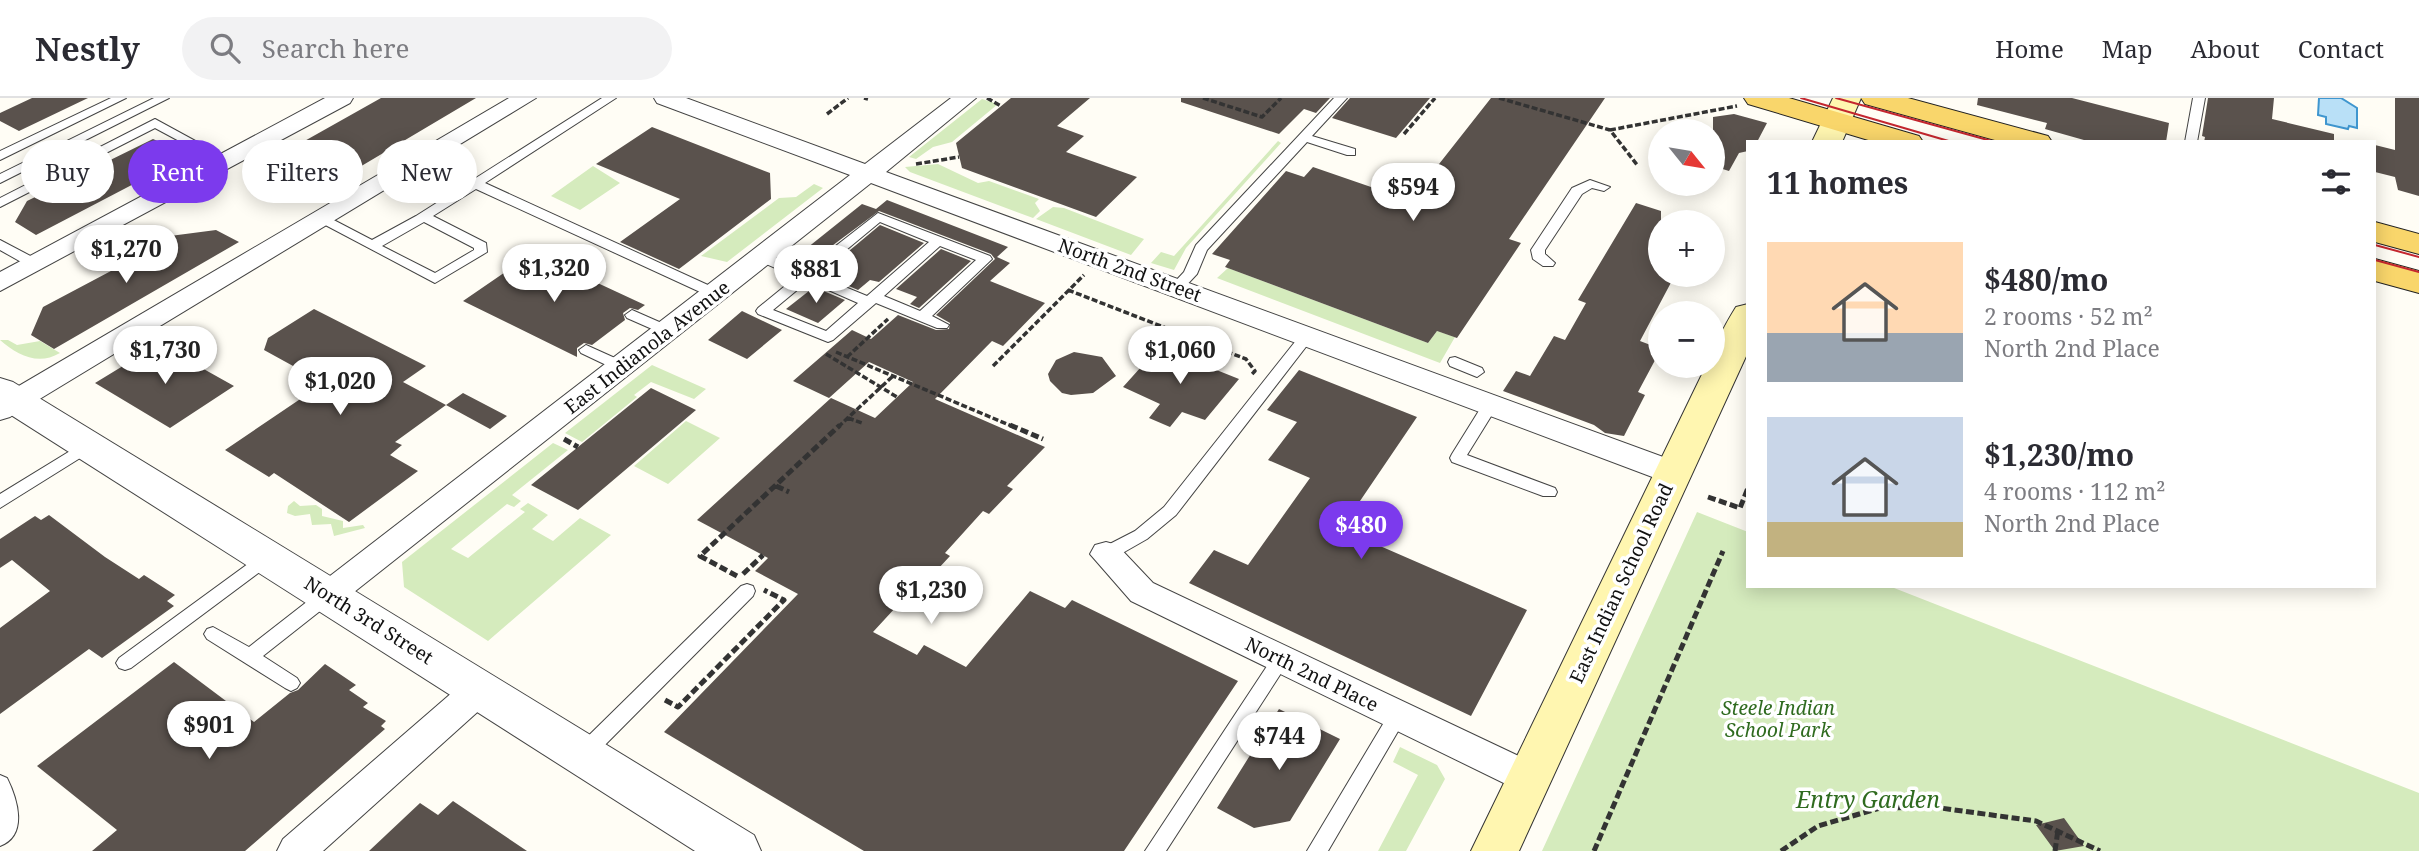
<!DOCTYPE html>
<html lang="en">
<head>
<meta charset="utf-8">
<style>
  :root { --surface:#fff; --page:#f2f2f3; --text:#2b2b33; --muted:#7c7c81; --line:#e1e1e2; --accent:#7c3aed }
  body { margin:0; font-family:"Noto Serif",serif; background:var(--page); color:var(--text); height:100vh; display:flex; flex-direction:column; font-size:26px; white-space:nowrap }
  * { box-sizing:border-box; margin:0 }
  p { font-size:23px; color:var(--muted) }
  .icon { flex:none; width:38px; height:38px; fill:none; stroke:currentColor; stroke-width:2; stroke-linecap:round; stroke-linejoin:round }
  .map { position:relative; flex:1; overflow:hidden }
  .side { position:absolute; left:1746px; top:42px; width:630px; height:448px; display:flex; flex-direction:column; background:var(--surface); border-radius:0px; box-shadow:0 4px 18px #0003 }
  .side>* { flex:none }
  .hud { position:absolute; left:21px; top:42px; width:665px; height:63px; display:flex; gap:14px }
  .needle { width:46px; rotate:120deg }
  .fabs { position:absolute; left:1648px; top:21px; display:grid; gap:14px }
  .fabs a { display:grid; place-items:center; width:77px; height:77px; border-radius:50%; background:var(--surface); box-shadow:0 4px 18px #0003; font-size:35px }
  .price { position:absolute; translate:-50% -60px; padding:0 16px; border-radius:24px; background:#fff; color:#222; font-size:23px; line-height:46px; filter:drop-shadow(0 2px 4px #0008) }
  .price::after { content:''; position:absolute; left:50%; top:42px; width:21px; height:16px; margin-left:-10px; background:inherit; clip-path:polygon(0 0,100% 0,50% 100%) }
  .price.selected { background:var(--accent); color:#fff }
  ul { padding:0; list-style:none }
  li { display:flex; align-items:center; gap:21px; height:175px; padding:0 21px }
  li span { display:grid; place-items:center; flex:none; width:196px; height:140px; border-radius:0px; color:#555 }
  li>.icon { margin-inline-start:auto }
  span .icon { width:84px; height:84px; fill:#fffc; stroke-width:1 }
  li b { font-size:30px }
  h2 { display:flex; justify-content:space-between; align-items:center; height:84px; padding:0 21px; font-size:30px }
  .tag { padding:0 24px; border-radius:32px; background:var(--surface); box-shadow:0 4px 18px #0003; font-size:24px; line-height:63px }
  .tag.selected { background:var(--accent); color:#fff }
  header { display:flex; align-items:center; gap:42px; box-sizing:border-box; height:98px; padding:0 35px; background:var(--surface); border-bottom:2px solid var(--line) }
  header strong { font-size:33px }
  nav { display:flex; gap:38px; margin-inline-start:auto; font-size:24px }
  .search { width:490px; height:63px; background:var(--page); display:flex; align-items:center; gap:18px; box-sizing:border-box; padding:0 24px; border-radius:38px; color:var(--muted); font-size:26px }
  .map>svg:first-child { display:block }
  .green { fill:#d5ebbd }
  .water { fill:#b9e0f7; stroke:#3f96cf; stroke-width:2 }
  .building { fill:#5a524d }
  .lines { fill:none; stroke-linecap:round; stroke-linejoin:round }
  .service-casing { stroke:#444; stroke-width:2 }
  .minor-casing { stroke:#444; stroke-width:2 }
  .tertiary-casing { stroke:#444; stroke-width:2 }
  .secondary-casing { stroke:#333; stroke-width:2 }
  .primary-casing { stroke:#222; stroke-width:2 }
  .path-far1 { stroke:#333; stroke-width:3.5; stroke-dasharray:6 2.5; stroke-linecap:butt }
  .path { stroke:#333; stroke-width:5; stroke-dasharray:8 3.5; stroke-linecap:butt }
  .service { fill:#fff; fill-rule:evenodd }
  .minor { fill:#fff; fill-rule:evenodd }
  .tertiary { fill:#fff; fill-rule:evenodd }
  .secondary { fill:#fff6b0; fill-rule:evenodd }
  .primary { fill:#f9d66b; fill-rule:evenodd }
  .tram { stroke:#c4262e; stroke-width:2 }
  .labels { text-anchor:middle; stroke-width:7; stroke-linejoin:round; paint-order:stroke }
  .street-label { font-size:19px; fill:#111; stroke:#fff }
  .park-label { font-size:19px; font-style:italic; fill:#2f6b1f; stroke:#fff }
  .near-park-label { font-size:23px; font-style:italic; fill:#2f6b1f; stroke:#fff }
</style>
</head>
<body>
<header>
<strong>Nestly</strong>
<div class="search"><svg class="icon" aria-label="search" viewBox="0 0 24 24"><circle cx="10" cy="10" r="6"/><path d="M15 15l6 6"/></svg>Search here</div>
<nav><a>Home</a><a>Map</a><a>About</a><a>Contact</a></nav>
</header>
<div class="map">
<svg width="2419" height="753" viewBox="0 0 2419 753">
  <rect width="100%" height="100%" fill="#fffdf5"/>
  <path class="green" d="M982,1L998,6L952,44L933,49L916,61L909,59Z
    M1278,43L1281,45L1186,150L1174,172L1151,165L1161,154L1174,158Z
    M938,66L978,85L989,83L1039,101L1035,105L1040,113L1033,120L910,74L905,69Z
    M593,68L620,85L580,112L551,98Z
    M814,86L823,90L727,164L701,158L779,100L796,99Z
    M1053,109L1064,110L1144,141L1131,157L1036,121Z
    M1228,170L1428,245L1437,233L1455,239L1440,265L1217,180Z
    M0,242H8L17,247L40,243L60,255C38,268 17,257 0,242Z
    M652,267L706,291L694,301L651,284L634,297L637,299L582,344L565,335Z
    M686,323L720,340L668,386L634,368Z
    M553,345L568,352L512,397L521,403L514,409L507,406L451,451L468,460L525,414L520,411L528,405L548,417L532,431L553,443L580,420L611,437L488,543L404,489L402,464Z
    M294,403L300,408L316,407L322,411V418L343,423V430L363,427L365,430L334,438L331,426L312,427L310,416L295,418L287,415L288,408Z
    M1697,414L1748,434V488H1889L2419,695V753H1542Z
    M1400,649L1437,667L1445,681L1406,753H1378L1418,677L1393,664Z"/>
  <path class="water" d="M2319,0H2341L2357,10V30L2349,28L2348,31L2326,26V19L2318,17Z"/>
  <path class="building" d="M32,0H88L19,33L0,23V15Z
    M381,0H476L326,89L269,63Z
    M1011,0H1090L1057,28L1084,38L1066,54L1137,79L1096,119L962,70L956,45Z
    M1181,0H1330L1316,15L1304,11L1279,36L1181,4Z
    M1350,0H1430L1396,40L1332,20Z
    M1491,0H1605L1509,141L1521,145L1457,240L1437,233L1428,245L1225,169L1230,162L1212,156L1286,73L1304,79L1313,69L1371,89L1377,81L1417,94Z
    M1978,0H2072L2169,25L2166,44H2091L2045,31L2047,25L1977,7Z
    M2208,0H2274L2272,21L2334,36V44H2204L2205,39L2202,38Z
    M2395,0H2419V98L2398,92L2395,79L2375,74V47L2395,52Z
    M1734,16L1767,25L1757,44H1748V53L1739,55L1729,73L1713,68V19Z
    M652,29L770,75L771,101L679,171L620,144L680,101L596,66Z
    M153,41L162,45L167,43L191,56L36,137L15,124L27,103Z
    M887,102L1008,149L997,159L1010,165L990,183L1045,205L1003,248L992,243L935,301L1045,349L1007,388L1013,391L989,416L983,413L945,455L950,458L925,485L920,483L873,534L917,557L924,547L966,569L1030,493L1065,510L1072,502L1238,583L1124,753H864L664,634L798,496L755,473L768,460L697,422L831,300L875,320L913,284L869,264L829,300L793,283L852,232L871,241L898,217L936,232L949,231L950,225L936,217L995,161L991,156L879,113L821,156L807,150L862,106L876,111Z
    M1636,105L1661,113V177H1675L1640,243L1661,251L1638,294L1645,297L1624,338L1605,335L1594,327L1503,293L1516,273L1530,278L1554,238L1565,242L1586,205L1578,202Z
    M880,127L924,145L879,184L870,182L858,192L826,178L843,165L837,163Z
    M216,132L239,144L54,251L31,237L43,209L126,165L105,158L149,152L170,138Z
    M941,151L971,163L919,210L910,206L917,199L896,191Z
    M533,155L645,207L638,212L630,210L623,215L625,222L592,247L584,245L577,250V259L463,203Z
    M814,189L845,202L818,225L786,211Z
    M314,211L426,268L403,284L446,307L395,344L402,347L390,357L418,373L349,424L274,375L269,379L225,352L324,285L264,252L268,240Z
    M742,213L782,232L747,261L708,242Z
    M159,246L234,288L170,330L95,285Z
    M1159,249L1239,281L1205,322L1182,314L1170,329L1149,320L1160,306L1123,289Z
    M1074,254L1102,259L1116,278L1093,295L1071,297L1062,295L1050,283L1048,276L1056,262Z
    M1299,272L1417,319L1341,431L1527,512L1471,618L1189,485L1214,452L1248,467L1310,380L1268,362L1297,324L1267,312Z
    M651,290L696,312L578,412L531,387Z
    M463,295L507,318L490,331L446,307Z
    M49,417L105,459L139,481L144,477L175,497L167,503L174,508L102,560L89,551L0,616V530L50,493L12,462L0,470V441L35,418L41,422Z
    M174,564L254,624L290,595L298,592L325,566L356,587L349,592L368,605L363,609L386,623L381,628L385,631L245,753H92L117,732L37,668Z
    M1279,611L1340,641L1290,723L1254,730L1217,710Z
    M453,703L527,753H369L420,705L438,717Z
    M2064,720L2084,748L2055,753L2036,727Z"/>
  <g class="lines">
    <defs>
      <path id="service" d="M111,0H126L0,62V53Z
        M154,0H169L0,85V76Z
        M602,0H616L485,85L721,193L723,196L721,199H711L476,91L433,118L486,145L487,154L435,185L314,121L316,118H326L372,142L416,118ZM424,124L474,150V152L435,175L382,148Z
        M1334,0H1347L1312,38L1355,51V57H1347L1307,44L1207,152L1197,176L1182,192H1172L1170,189L1184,174L1196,147Z
        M2193,0H2205L2197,44H2185Z
        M155,21L232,63L230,66H222L155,30L0,109V100Z
        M1590,82L1610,89L1604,93L1592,90L1582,96L1545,152V156L1555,165L1553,168H1543L1533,161L1531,152L1572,90Z
        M878,115L990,158L992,161L932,218L949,227L947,230H937L876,205L833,242L828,244L758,216L756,213L758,210L796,179L757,162L755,159L757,156H767L805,172ZM880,124L929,144L867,198L816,177ZM940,148L976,162L920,213L884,198ZM808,183L858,205L826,233L773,212Z
        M0,142L40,163L42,166L35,170L30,169L0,152Z
        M632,212L673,230L675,233L668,238L627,220L625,217Z
        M1307,233L1314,238L1312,241L1176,417L1147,441L1112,461H1100L1098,456L1100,451L1135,433L1164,409L1302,235Z
        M586,247L626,265L628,269L621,274L581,255L579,252Z
        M1455,259L1482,270L1484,274L1477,279L1450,268L1448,264L1450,260Z
        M1490,302L1498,307L1467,357L1555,390L1557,394L1555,398H1543L1452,364L1450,360L1452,356L1485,303Z
        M88,342L93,344L96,348L93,352L0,410V396Z
        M267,452L273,454L275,459L273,464L131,570L125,572L119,570L116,565L119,560Z
        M747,486L753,488L755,493L753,498L590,662L583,664L576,662L574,656L576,650L741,488Z
        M328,490L334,492L337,497L334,502L263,558L297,580L300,585L297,590L291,593L285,590L207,541L204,536L207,531L213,529L249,549L322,492Z
        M1281,554L1287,556L1290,561L1287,566L1166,753H1145L1275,556Z
        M1398,609L1404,611L1407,617L1404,623L1328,753H1307L1392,611Z
        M0,677L7,680C17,700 29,737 0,748Z"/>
      <path id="minor" d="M325,0H353L350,5L0,193V174Z
        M509,0H536L10,319L0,322V299Z
        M654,0H686L865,66L951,0H976L886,74L1685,367L1689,375L1685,383L1674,386L1663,383L871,85L339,506L328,510L317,506L312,497L317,488L850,77L657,5Z
        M1106,444L1117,447L1153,485L1542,669L1547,680L1542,691L1529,696L1516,691L1131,503L1090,456L1095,447Z
        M481,576L493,580L498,590L493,600L323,753H277L283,741L469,580Z"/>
      <path id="tertiary" d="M0,280L13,284L754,737L761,753H695L0,310Z"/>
      <path id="secondary" d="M1833,0H1861L1842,44H1812Z
        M1748,206V254L1519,753H1471L1706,268H1713C1713,247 1725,227 1736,209Z"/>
      <path id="primary" d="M1744,0H1789L1919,38L1923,44H1875L1748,6Z
        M1861,0H1908L2048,38L2052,44H2002L1865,6Z
        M2375,124L2419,136V156L2375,144Z
        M2375,161L2419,173V195L2375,183Z"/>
    </defs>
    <use href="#service" class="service-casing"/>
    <use href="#minor" class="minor-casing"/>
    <use href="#tertiary" class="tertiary-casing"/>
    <use href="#secondary" class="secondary-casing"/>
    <use href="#primary" class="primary-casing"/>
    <path class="path-far1" d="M864,0L868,1
      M987,0L1001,8
      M1203,0L1262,19L1281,0
      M1499,0L1610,32L1638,68
      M827,16L848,0
      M1610,32L1737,8
      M1404,36L1435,0
      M916,66L959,59
      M1068,192L1246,261L1255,273L1252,276
      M836,254L1014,329
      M826,256L897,299
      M847,259L888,221
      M993,268L1084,177
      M848,320L862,325
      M838,329L893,278"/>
    <path class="path" d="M1010,327L1043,341
      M564,341L578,349
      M776,388L789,394
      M1708,399L1740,410L1748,390
      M743,476L763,457
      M737,478L700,458L840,327
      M665,602L678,609L784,502L764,492
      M1594,753L1723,453
      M1781,753L1818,728L1880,710L1933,709L2036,723L2100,753
      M2055,753L2058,732"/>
    <use href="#service" class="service"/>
    <use href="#minor" class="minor"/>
    <use href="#tertiary" class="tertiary"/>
    <use href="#secondary" class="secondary"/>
    <use href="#primary" class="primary"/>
    <path class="tram" d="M1801,0L1952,44
      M1836,0L1995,44
      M2375,147L2419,159
      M2375,162L2419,174"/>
  </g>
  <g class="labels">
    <g class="street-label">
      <text transform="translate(1130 172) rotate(20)" y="7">North 2nd Street</text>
      <text transform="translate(647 249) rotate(-38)" y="7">East Indianola Avenue</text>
      <text transform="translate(1621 485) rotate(-65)" y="7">East Indian School Road</text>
      <text transform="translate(369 522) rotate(32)" y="7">North 3rd Street</text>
      <text transform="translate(1312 576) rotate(26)" y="7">North 2nd Place</text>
    </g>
    <g class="park-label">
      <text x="1778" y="617">Steele Indian<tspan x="1778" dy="22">School Park</tspan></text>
    </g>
    <g class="near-park-label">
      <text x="1868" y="710">Entry Garden</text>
    </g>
  </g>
</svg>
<div class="fabs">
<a><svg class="needle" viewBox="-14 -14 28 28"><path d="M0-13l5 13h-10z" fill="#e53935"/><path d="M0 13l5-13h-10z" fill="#7c7c81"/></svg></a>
<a>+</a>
<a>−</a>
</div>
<b class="price" style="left:1413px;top:125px">$594</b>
<b class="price" style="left:126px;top:187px">$1,270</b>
<b class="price" style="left:554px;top:206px">$1,320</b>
<b class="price" style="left:816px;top:207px">$881</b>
<b class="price" style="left:165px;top:288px">$1,730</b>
<b class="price" style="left:1180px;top:288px">$1,060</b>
<b class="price" style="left:340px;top:319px">$1,020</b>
<b class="price selected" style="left:1361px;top:463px">$480</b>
<b class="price" style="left:931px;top:528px">$1,230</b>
<b class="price" style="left:209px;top:663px">$901</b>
<b class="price" style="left:1279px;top:674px">$744</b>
<div class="hud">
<a class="tag">Buy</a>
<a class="tag selected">Rent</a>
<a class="tag">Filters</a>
<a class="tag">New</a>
</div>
<section class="side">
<h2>11 homes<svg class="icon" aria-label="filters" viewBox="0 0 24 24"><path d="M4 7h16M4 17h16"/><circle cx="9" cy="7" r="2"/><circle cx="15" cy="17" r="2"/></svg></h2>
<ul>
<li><span style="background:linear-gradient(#ffd9b3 65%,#9aa5b1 0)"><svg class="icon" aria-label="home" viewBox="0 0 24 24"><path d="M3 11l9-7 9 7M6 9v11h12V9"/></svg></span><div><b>$480/mo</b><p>2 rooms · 52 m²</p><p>North 2nd Place</p></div></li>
<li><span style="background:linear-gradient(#c9d6e8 75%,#c2b280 0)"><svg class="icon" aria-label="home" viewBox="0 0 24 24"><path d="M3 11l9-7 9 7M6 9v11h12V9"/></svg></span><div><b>$1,230/mo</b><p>4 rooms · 112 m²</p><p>North 2nd Place</p></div></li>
</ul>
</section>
</div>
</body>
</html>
